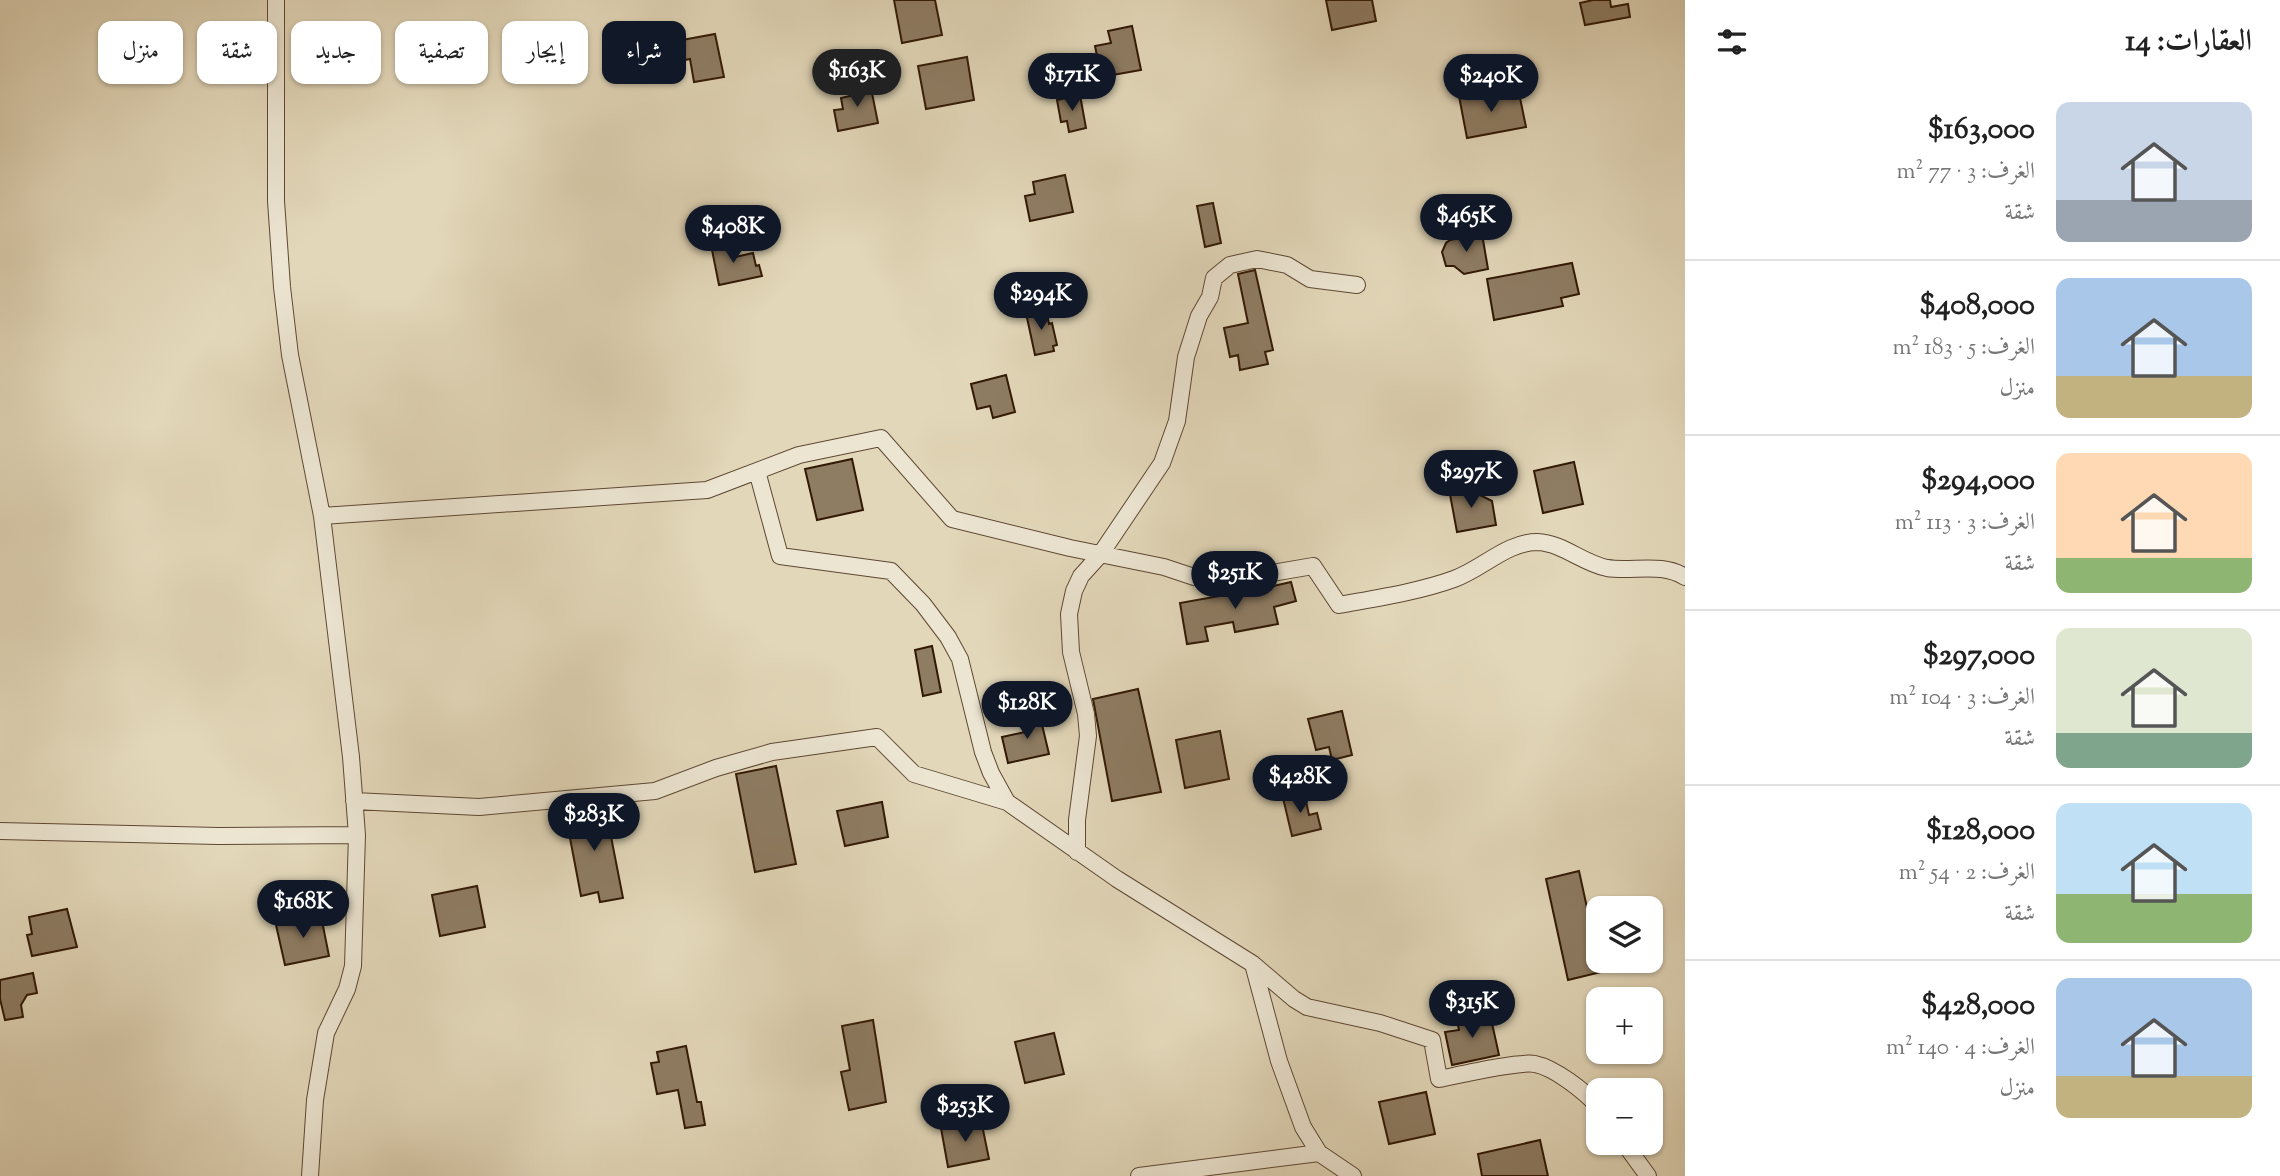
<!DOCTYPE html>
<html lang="ar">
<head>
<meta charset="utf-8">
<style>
  :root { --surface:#fff; --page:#f6f6f6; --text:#222; --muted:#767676; --line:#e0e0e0; --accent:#111827 }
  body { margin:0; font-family:"Sorts Mill Goudy",Amiri,serif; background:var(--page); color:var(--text); direction:rtl; height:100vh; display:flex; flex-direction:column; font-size:26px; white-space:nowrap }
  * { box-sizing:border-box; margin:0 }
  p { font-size:23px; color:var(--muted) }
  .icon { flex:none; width:38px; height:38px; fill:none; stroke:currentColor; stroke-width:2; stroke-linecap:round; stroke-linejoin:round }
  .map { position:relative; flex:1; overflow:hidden; direction:ltr }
  .drawer { display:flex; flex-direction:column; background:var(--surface); width:595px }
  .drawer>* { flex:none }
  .guide { position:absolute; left:21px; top:21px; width:665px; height:63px; direction:rtl; display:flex; gap:14px }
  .fabs { position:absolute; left:1586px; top:896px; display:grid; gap:14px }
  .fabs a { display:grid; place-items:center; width:77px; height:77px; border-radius:14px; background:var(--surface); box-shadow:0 2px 5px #0004; font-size:35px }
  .price { position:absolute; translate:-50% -60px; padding:0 16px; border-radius:24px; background:var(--accent); color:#fff; font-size:23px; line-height:46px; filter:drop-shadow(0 2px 4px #0008) }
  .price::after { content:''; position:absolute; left:50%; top:42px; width:21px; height:16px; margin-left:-10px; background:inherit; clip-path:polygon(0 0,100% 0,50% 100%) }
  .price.active { background:#222; color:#fff }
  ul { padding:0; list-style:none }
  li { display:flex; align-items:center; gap:21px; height:175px; padding:0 28px }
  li+li { border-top:2px solid var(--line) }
  li span { display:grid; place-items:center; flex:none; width:196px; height:140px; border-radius:14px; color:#555 }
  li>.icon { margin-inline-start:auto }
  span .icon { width:84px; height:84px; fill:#fffc; stroke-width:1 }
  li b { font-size:30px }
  h2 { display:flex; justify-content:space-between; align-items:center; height:84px; padding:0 28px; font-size:30px }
  .tag { padding:0 24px; border-radius:14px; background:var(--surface); box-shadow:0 2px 5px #0004; font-size:24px; line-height:63px }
  .tag.active { background:var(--accent); color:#fff }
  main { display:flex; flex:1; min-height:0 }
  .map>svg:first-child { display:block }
  .building { fill:#8e7c63; stroke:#321906; stroke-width:2 }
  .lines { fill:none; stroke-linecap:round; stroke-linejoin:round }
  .street-casing { stroke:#5e4833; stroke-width:18 }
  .street { stroke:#ece5d2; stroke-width:16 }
</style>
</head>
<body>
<main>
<section class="drawer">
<h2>العقارات: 14<svg class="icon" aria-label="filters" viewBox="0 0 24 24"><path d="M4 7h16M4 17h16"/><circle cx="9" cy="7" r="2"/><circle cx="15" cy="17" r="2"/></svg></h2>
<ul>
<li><span style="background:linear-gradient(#c9d6e8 70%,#9aa5b1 0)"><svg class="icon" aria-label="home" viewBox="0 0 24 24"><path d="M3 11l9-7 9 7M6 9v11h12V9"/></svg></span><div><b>$163,000</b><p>الغرف: 3 · 77 m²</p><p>شقة</p></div></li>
<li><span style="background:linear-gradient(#a9c7e8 70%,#c2b280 0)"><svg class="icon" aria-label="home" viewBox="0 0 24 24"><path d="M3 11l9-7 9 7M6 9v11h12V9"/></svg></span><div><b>$408,000</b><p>الغرف: 5 · 183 m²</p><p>منزل</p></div></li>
<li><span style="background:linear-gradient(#ffd9b3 75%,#8fb573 0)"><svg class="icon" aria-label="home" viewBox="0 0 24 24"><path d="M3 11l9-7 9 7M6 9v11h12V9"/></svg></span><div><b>$294,000</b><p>الغرف: 3 · 113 m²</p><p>شقة</p></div></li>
<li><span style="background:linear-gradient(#dfe7d0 75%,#7fa58c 0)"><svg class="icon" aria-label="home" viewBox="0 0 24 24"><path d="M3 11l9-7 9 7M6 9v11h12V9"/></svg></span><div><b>$297,000</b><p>الغرف: 3 · 104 m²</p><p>شقة</p></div></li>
<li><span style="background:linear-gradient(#bfe0f5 65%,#8fb573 0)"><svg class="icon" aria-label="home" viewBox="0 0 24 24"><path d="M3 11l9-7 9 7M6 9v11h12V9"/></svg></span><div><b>$128,000</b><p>الغرف: 2 · 54 m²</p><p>شقة</p></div></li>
<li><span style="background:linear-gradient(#a9c7e8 70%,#c2b280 0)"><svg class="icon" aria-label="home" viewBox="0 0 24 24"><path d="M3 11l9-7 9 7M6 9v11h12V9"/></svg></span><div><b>$428,000</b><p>الغرف: 4 · 140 m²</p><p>منزل</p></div></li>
</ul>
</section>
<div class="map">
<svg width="1685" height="1176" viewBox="0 0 1685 1176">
  <rect width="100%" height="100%" fill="#e2d7b9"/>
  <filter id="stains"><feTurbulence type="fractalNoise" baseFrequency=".00286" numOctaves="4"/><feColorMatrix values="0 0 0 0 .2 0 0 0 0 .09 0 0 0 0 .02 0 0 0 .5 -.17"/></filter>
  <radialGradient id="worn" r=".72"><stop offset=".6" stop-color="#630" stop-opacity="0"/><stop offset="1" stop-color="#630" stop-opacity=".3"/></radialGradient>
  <path class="building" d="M894,0H935L942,35L902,43Z
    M1326,0H1372L1376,21L1332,30Z
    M1593,0H1610L1611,7L1628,4L1630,17L1585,25L1580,3Z
    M1132,26L1141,70L1101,77L1095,46L1111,43L1108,31Z
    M715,34L724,77L694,82L690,59L675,62L671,42Z
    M967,57L974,100L926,109L918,66Z
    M870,83L878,123L838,131L834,110L843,109L841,98L850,96L848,87Z
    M1488,91L1490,99L1519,93L1526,127L1467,138L1459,96Z
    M1080,95L1086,128L1069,132L1067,121L1061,122L1057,100Z
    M1065,175L1073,212L1030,221L1025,196L1035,194L1033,182Z
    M1213,203L1221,243L1205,247L1197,206Z
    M1482,234L1488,269L1464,274L1454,266H1446L1442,252L1446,243L1450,240Z
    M728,241L735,257L753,253L756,266L759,265L762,276L719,285L711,245Z
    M1572,263L1579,294L1561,298L1563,306L1494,320L1487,279Z
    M1255,270L1273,350L1265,352L1268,364L1240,370L1238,355L1230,357L1224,328L1248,323L1238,274Z
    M1046,309L1049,324L1052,323L1057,345L1053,346L1054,351L1035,355L1026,313Z
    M1006,375L1015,412L993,418L990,406L977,409L971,384Z
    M852,459L863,510L817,520L805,469Z
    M1574,462L1583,504L1543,513L1534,471Z
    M1461,487L1462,493L1472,491L1492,501L1496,525L1457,532L1449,489Z
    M1291,582L1296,601L1274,607L1278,624L1235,632L1233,622L1205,627L1208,641L1187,644L1180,603L1242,592V593Z
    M932,646L941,692L923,696L915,650Z
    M1138,689L1161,792L1112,801L1093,699Z
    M1342,711L1352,755L1332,760L1329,747L1316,750L1308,719Z
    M1039,712L1049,754L1008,763L1002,737L1025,732L1022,716Z
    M1220,731L1229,779L1185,788L1176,740Z
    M776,766L796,864L755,872L736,774Z
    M1304,792L1309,815L1317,813L1321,829L1292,836L1283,798Z
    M882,802L888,837L845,846L837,811Z
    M605,806L623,898L600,902L598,892L581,896L566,817L573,816L572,809Z
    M1579,871L1601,972L1568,980L1546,879Z
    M477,886L485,927L440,936L432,895Z
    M67,909L77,947L32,956L27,935L32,934L29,917Z
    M321,916L329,956L285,965L276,925Z
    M33,973L37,993L27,995L21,1005L23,1017L5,1020L0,999V980Z
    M1490,1014L1499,1055L1452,1065L1445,1032L1459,1030L1457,1021Z
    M873,1020L886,1102L849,1110L841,1072L850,1070L842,1026Z
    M1054,1033L1064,1074L1025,1083L1015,1042Z
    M686,1046L697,1102H701L705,1125L685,1128L678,1090L657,1094L651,1063L659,1062L657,1052Z
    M1426,1092L1435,1134L1389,1144L1379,1102Z
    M981,1120L989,1159L948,1167L941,1128Z
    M1540,1140L1548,1176H1482L1478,1154Z"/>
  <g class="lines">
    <defs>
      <path id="street" d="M276,0V201L282,287L290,355L322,516L351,757L357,835L353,966L347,989L326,1033L315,1100L310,1176
        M757,471L780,556L891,571L923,604L948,637L960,659L983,752L991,773L1007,802
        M322,516L707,490L799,455L881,438L952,519L1070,548L1164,567L1194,577L1244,578L1313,566L1339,605C1377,598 1418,592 1454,579C1482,569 1507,542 1537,542C1563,543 1582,563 1607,568C1633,572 1662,562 1685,577
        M354,801L479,807L655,791L716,768L772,752L877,737L914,774L1007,802L1117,879L1253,964L1294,999L1307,1007L1380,1023L1432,1040L1439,1079C1459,1075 1518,1061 1535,1064C1555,1068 1584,1091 1598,1106
        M0,831L218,836L357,835
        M1077,852V820L1088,736L1086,714L1071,652L1069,614L1074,591L1081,576L1100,555L1162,463L1177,421L1186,357L1199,316L1210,297L1214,278L1230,265L1257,259L1287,265L1310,279L1357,285
        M1253,964L1279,1061L1303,1127L1319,1153L1353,1176
        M1624,1143L1648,1176
        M1139,1176L1319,1153"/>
    </defs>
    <use href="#street" class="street-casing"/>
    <use href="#street" class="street"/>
  </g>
  <rect width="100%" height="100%" filter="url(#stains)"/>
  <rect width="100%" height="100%" fill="url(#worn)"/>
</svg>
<div class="fabs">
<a><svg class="icon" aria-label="layers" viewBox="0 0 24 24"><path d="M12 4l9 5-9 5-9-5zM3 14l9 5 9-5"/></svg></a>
<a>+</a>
<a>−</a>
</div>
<b class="price active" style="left:857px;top:109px">$163K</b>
<b class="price" style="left:1072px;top:113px">$171K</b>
<b class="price" style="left:1491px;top:114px">$240K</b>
<b class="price" style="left:1466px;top:254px">$465K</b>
<b class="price" style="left:733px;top:265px">$408K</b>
<b class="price" style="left:1041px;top:332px">$294K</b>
<b class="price" style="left:1471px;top:510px">$297K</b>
<b class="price" style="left:1235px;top:611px">$251K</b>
<b class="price" style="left:1027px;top:741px">$128K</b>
<b class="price" style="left:1300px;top:815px">$428K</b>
<b class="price" style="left:594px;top:853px">$283K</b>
<b class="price" style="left:303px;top:940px">$168K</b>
<b class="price" style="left:1472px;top:1040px">$315K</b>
<b class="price" style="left:965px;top:1144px">$253K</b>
<div class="guide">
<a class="tag active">شراء</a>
<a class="tag">إيجار</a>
<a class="tag">تصفية</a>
<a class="tag">جديد</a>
<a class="tag">شقة</a>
<a class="tag">منزل</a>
</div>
</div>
</main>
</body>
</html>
